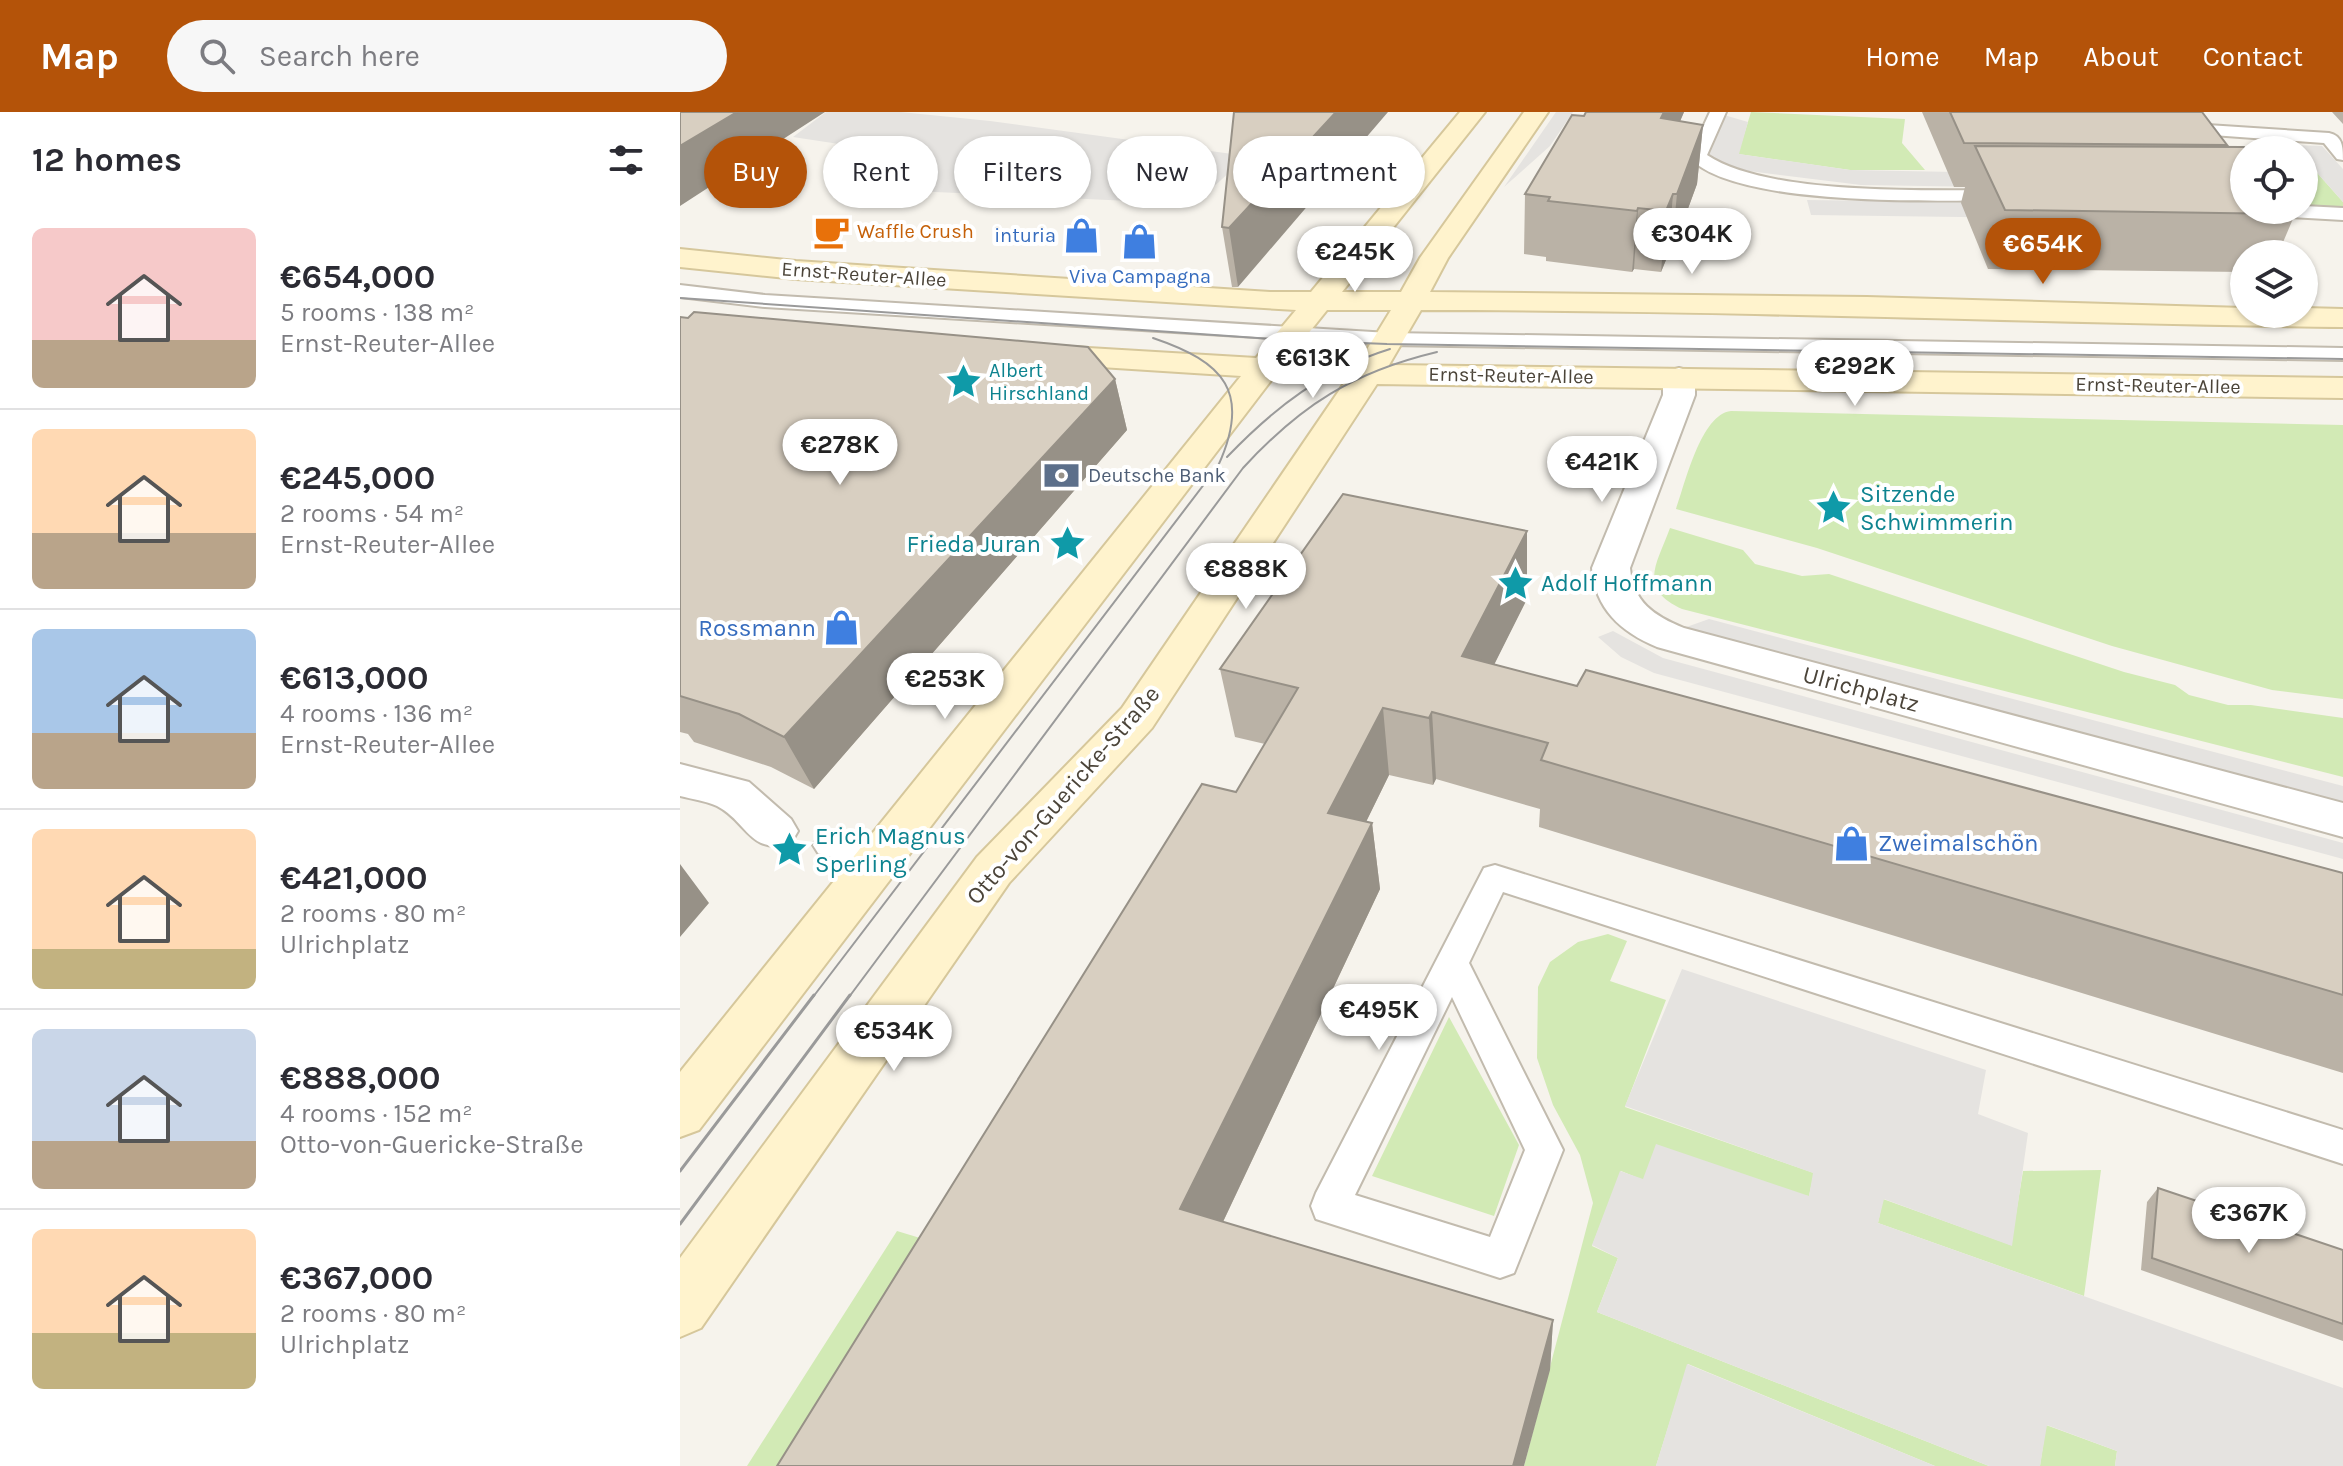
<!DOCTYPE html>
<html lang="en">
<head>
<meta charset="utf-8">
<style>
  :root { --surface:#fff; --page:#f7f7f7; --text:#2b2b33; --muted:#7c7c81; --line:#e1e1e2; --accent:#b45309 }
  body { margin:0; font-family:Karla,sans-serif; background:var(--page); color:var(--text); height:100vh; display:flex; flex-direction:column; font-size:30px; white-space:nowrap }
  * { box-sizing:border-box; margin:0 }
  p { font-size:26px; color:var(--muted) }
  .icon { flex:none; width:44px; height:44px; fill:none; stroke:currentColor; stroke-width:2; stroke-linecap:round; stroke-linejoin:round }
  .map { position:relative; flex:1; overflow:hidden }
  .side { display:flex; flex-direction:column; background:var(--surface); width:680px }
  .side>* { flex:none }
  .banner { position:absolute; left:24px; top:24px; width:760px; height:72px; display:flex; gap:16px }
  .tools { position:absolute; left:1550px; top:24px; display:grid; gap:16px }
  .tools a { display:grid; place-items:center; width:88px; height:88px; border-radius:50%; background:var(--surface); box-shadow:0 2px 6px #0004; font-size:40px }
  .price { position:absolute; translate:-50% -68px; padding:0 18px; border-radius:28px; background:#fff; color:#222; font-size:26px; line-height:52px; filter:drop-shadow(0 2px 4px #0008) }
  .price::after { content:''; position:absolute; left:50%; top:48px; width:24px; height:18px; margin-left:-12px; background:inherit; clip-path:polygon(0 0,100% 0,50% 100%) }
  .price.selected { background:var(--accent); color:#fff }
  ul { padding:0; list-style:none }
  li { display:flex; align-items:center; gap:24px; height:200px; padding:0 32px }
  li+li { border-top:2px solid var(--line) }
  li span { display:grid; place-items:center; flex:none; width:224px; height:160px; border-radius:12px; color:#555 }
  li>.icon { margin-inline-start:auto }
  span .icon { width:96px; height:96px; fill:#fffc; stroke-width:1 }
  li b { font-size:34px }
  h2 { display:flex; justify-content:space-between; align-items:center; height:96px; padding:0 32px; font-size:34px }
  .chip { padding:0 28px; border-radius:36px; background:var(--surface); box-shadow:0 2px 6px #0004; font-size:28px; line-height:72px }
  .chip.selected { background:var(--accent); color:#fff }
  header { display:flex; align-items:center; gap:48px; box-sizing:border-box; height:112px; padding:0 40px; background:var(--accent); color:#fff }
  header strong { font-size:38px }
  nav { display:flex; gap:44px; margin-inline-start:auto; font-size:28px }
  .search { width:560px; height:72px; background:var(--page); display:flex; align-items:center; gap:20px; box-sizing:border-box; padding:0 28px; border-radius:44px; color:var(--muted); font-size:30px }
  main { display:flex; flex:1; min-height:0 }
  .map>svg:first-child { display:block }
  .green { fill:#d2eab5 }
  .parking { fill:#e5e3e0 }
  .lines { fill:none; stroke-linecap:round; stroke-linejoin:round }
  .lane-casing { stroke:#c2bbae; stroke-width:4 }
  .street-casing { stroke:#c2bbae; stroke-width:4 }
  .secondary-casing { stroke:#d6c79b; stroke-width:4 }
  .lane { fill:#fff; fill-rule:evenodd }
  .street { fill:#fff; fill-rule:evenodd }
  .secondary { fill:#fff3cd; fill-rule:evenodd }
  .tram-far1 { stroke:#9a9a9a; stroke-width:2 }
  .tram { stroke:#9a9a9a; stroke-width:3 }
  .wall { fill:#bab2a6 }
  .shaded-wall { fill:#979187 }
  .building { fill:#d8cfc1; stroke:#979187; stroke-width:2 }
  .labels { text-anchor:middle; stroke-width:8; stroke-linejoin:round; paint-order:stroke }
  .far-food-label { font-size:20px; fill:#c56008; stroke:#fff; text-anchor:start }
  .far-shop-label { font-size:20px; fill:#366cbe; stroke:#fff; text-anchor:end }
  .far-street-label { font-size:20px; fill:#4b4439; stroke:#fff }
  .far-culture-label { font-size:20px; fill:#0d838f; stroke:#fff; text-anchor:start }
  .far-service-label { font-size:20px; fill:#4e5e75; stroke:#fff; text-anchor:start }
  .culture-label { font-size:24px; fill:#0d838f; stroke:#fff; text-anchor:start }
  .shop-label { font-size:24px; fill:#366cbe; stroke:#fff; text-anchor:end }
  .street-label { font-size:24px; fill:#4b4439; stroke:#fff }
</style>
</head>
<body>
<header>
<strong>Map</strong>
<div class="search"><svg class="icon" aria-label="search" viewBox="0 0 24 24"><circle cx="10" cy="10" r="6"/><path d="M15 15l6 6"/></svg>Search here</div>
<nav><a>Home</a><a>Map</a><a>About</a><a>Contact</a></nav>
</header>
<main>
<section class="side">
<h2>12 homes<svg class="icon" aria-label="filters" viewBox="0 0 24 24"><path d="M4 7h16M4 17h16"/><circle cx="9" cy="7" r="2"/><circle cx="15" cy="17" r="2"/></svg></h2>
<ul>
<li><span style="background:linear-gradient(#f6c9c9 70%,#b9a48a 0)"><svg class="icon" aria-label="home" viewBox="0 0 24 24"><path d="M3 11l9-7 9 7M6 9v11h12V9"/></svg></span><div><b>€654,000</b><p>5 rooms · 138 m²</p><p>Ernst-Reuter-Allee</p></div></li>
<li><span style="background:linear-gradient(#ffd9b3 65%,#b9a48a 0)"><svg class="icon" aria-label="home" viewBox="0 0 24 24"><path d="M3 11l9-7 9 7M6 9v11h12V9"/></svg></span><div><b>€245,000</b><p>2 rooms · 54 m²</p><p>Ernst-Reuter-Allee</p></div></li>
<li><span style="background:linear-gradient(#a9c7e8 65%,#b9a48a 0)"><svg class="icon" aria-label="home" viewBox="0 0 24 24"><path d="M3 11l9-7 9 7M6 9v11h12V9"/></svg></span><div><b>€613,000</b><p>4 rooms · 136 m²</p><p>Ernst-Reuter-Allee</p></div></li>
<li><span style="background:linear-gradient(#ffd9b3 75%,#c2b280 0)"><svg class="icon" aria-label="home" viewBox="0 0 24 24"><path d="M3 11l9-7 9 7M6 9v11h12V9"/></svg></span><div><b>€421,000</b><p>2 rooms · 80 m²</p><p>Ulrichplatz</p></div></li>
<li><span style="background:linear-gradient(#c9d6e8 70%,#b9a48a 0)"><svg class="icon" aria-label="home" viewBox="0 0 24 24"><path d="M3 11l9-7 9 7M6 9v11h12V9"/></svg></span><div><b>€888,000</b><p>4 rooms · 152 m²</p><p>Otto-von-Guericke-Straße</p></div></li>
<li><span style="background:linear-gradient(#ffd9b3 65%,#c2b280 0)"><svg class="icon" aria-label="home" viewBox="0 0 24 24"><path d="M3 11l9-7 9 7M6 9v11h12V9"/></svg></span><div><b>€367,000</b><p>2 rooms · 80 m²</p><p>Ulrichplatz</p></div></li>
</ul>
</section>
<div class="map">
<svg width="1663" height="1354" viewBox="0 0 1663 1354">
  <rect width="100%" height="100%" fill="#f6f3ec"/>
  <path class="green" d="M1071,0L1225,7L1222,31L1245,58H1170L1058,42Z
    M1624,46L1663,90V94H1624Z
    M1051,299L1663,313V587L1592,578L1432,534L1137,436L996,397C1005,372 1021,302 1051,299Z
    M990,416L1063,438L1075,452L1122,464L1149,462L1444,560L1495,573L1509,583L1548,593H1571L1663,606V665L1002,497C957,476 977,452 990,416Z
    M928,822L947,829L930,869L986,888L945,995L1134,1061L1129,1084L963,1068L941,1059L912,1134L938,1146L917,1200L1309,1354H1255L1008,1252L976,1354H844L913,1091L900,1043L873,993L857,946L858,875L870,850L898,830Z
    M769,905L839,1033L814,1104L692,1064Z
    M1421,1058L1404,1184L1198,1111L1203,1087L1331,1133L1343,1059Z
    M217,1119L273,1136L137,1354H67Z
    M1366,1313L1437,1339L1435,1354H1360Z"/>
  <path class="parking" d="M146,0H221L310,9L567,44L515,92L211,78L251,46L113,25Z
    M876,0H893L870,34L824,75Z
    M1044,3L1068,10L1059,42L1170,58L1497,64L1506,78L1181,73L1053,57L1026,45Z
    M1613,33L1642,34L1663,57V90L1624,46V38H1617Z
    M1127,88L1564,94V98L1578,109L1131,103Z
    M1029,507L1663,674V693L998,518Z
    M933,519L983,546L1663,731V747L974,561L941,545L918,525Z
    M1002,857L1306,958L1298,1002L1348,1021L1332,1134L1204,1087L1198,1111L1663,1276V1354H1435L1437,1339L1367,1313L1360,1354H1309L917,1200L938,1146L912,1133L940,1059L963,1067L976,1032L1129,1084L1133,1061L945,994Z
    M1007,1252L1255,1354H976Z"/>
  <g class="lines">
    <defs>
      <path id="lane" d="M1030,0H1046L1027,43C1089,84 1247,78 1323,78L1332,83L1323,88C1257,89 1052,95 1009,45Z
        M1497,11L1649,21C1663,24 1663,36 1663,48L1657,47L1644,31L1491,20L1489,16Z
        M1624,94L1663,96V108L1591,104L1582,98H1624Z
        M0,173L85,183L709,221L1663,236V248L709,233L85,195L0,185Z
        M149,721L211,738L216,747L211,756L200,759L138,741L133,733L138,725Z
        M815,753L1663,1018V1052L823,780L789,851L883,1038L834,1161L820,1166L636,1107L631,1094L636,1081L804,756ZM772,885L845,1038L810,1125L675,1083Z"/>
      <path id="street" d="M999,256L1010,259L1015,266V283L950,456C953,490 974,504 1004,516L1663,691V725L977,535C941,520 915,497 912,456L983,283V266L988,259Z
        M0,652L69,670L111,707L118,719L111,731C70,744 67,709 37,694C26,689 12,687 0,684Z"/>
      <path id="secondary" d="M780,0H805L662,180H721L740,146L844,0H868L768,146L750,180L1187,185L1564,196V202H1624V196L1663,197V215C1355,211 1048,198 741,198L709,253L1663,266V286L697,272L472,616L329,771L21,1216L0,1225V1146L297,745L442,596L665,270L593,266L19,1018L0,1025V960L561,264L358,251L347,249L342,242L347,235L358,233L576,246L616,198L116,167L0,155V137L116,149L590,180H631ZM647,198H711L678,252L607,248Z"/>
    </defs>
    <use href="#lane" class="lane-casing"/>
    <use href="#street" class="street-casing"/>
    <use href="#secondary" class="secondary-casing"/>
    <use href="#lane" class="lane"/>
    <use href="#street" class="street"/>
    <use href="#secondary" class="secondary"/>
    <path class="tram-far1" d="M0,186L607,228L707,232L1663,247
      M547,345C595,295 643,258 710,237
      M133,885L538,354C572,280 544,250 473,226
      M169,885L563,356C621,293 673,260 757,240"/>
    <path class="tram" d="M0,1059L134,883
      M0,1112L170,883"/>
  </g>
  <path class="wall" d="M554,0L558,175H552L542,115Z
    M906,0H1004L1000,9L1023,13L1017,72L991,143H988L981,160L954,157L952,160L866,149V145L844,142L845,82Z
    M1242,0H1522L1547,33L1546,35L1615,102L1598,142H1564V160L1308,157L1281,91L1285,75H1274Z
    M1652,0H1663V12Z
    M0,205L435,267L447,318L134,677L91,655L14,630L8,622L0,620Z
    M847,419V487L814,552L897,574L1663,761V961L859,715L860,697L756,667L753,673L709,663L686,710L692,711L700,777L543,1110L873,1208L870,1258L97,1354L556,680L585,632L555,625L540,557Z
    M1478,1076L1663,1138V1229L1461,1158L1467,1090Z"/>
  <path class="shaded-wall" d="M57,0H145L0,94V34Z
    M656,0H708L558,175L549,116Z
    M984,0H1004L977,64L981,6Z
    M1023,13L1017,72L991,143L997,82Z
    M993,82L988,143L981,160L986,99Z
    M958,96L954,157L952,160L957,99Z
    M435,267L447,318L134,677L104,625Z
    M847,419V487L786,609L782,544Z
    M703,596L709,663L658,767L648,701Z
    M752,600L756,667L753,673L749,606Z
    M692,711L700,777L523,1152L500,1097Z
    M0,752L29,791L0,825Z
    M873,1208L870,1258L844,1354H833Z"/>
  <path class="building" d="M0,0H57L0,34Z
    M554,0H656L549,116L542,115Z
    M906,0H984L981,6L1023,13L997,82H993L986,99L958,96L957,99L868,89L870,85L845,82L892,3L904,4Z
    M1270,0H1522L1547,33L1284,31Z
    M1295,34L1564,35L1566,38H1564V98H1613L1615,102L1325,98Z
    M14,200L408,235L435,267L104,625L59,602L0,584V205L8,206Z
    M663,382L847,419L782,544L897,574L906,558L1663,761V883L861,648L868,631L752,600L749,606L703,596L648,701L692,711L500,1097L873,1208L833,1354H97L522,672L556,680L618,576L540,557Z
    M1478,1076L1663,1138V1212L1472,1146Z"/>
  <defs>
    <symbol id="cafe-bare" viewBox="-9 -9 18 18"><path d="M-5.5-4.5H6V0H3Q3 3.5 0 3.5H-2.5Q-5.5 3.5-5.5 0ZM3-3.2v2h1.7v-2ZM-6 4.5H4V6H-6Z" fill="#e8710a" stroke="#fff" stroke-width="2.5" paint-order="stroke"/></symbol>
    <symbol id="shop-bare" viewBox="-9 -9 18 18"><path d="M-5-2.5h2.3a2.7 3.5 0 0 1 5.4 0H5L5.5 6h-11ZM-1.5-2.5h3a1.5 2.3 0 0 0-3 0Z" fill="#3f7fe0" stroke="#fff" stroke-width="2.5" paint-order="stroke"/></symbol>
    <symbol id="sight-bare" viewBox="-9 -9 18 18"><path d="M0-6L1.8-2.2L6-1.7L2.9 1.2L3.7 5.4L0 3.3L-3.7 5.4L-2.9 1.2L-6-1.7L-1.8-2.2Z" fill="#0f9aa8" stroke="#fff" stroke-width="2.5" paint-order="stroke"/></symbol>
    <symbol id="bank-bare" viewBox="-9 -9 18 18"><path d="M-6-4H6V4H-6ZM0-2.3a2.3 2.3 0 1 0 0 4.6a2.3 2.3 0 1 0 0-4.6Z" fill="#5c6f8a" stroke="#fff" stroke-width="2.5" paint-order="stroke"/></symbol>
  </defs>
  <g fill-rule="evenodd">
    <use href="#cafe-bare" x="126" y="94" width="51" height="51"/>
    <use href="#shop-bare" x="376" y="98" width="51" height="51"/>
    <use href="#shop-bare" x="434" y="104" width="51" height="51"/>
    <use href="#sight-bare" x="258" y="244" width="51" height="51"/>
    <use href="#bank-bare" x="356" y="338" width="51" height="51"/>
    <use href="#sight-bare" x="1128" y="370" width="51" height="51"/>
    <use href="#sight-bare" x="362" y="406" width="51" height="51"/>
    <use href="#sight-bare" x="810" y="446" width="51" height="51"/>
    <use href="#shop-bare" x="136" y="490" width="51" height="51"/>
    <use href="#shop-bare" x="1146" y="706" width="51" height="51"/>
    <use href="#sight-bare" x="84" y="712" width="51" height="51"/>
  </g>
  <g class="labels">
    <g class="far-food-label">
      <text x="177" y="126">Waffle Crush</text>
    </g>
    <g class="far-shop-label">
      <text x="376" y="130">inturia</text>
      <text x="460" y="171" text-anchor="middle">Viva Campagna</text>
    </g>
    <g class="far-street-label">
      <text transform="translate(184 162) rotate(4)" y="7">Ernst-Reuter-Allee</text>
      <text transform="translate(831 263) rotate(1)" y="7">Ernst-Reuter-Allee</text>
      <text transform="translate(1478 273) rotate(1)" y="7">Ernst-Reuter-Allee</text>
    </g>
    <g class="far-culture-label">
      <text x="309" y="265">Albert<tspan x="309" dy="23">Hirschland</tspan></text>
    </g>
    <g class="far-service-label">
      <text x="408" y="370">Deutsche Bank</text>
    </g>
    <g class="culture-label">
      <text x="1180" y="390">Sitzende<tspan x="1180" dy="28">Schwimmerin</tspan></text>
      <text x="361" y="440" text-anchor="end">Frieda Juran</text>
      <text x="861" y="479">Adolf Hoffmann</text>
      <text x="135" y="732">Erich Magnus<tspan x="135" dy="28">Sperling</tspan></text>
    </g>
    <g class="shop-label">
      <text x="136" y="524">Rossmann</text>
      <text x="1198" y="739" text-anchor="start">Zweimalschön</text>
    </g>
    <g class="street-label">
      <text transform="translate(1181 577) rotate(15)" y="8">Ulrichplatz</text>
      <text transform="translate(383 683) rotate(-49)" y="8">Otto-von-Guericke-Straße</text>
    </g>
  </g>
</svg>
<div class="tools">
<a><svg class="icon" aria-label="locate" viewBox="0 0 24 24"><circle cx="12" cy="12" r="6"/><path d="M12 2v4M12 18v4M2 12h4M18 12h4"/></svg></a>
<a><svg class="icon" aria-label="layers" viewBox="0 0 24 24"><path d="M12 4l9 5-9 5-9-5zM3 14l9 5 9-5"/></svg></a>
</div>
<b class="price" style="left:1012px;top:164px">€304K</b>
<b class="price selected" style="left:1363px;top:174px">€654K</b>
<b class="price" style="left:675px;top:182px">€245K</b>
<b class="price" style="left:633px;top:288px">€613K</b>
<b class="price" style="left:1175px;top:296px">€292K</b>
<b class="price" style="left:160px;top:375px">€278K</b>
<b class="price" style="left:922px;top:392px">€421K</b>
<b class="price" style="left:566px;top:499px">€888K</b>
<b class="price" style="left:265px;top:609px">€253K</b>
<b class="price" style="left:699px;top:940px">€495K</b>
<b class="price" style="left:214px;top:961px">€534K</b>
<b class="price" style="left:1569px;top:1143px">€367K</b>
<div class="banner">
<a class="chip selected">Buy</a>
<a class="chip">Rent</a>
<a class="chip">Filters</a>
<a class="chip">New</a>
<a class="chip">Apartment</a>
</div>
</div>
</main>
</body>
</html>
